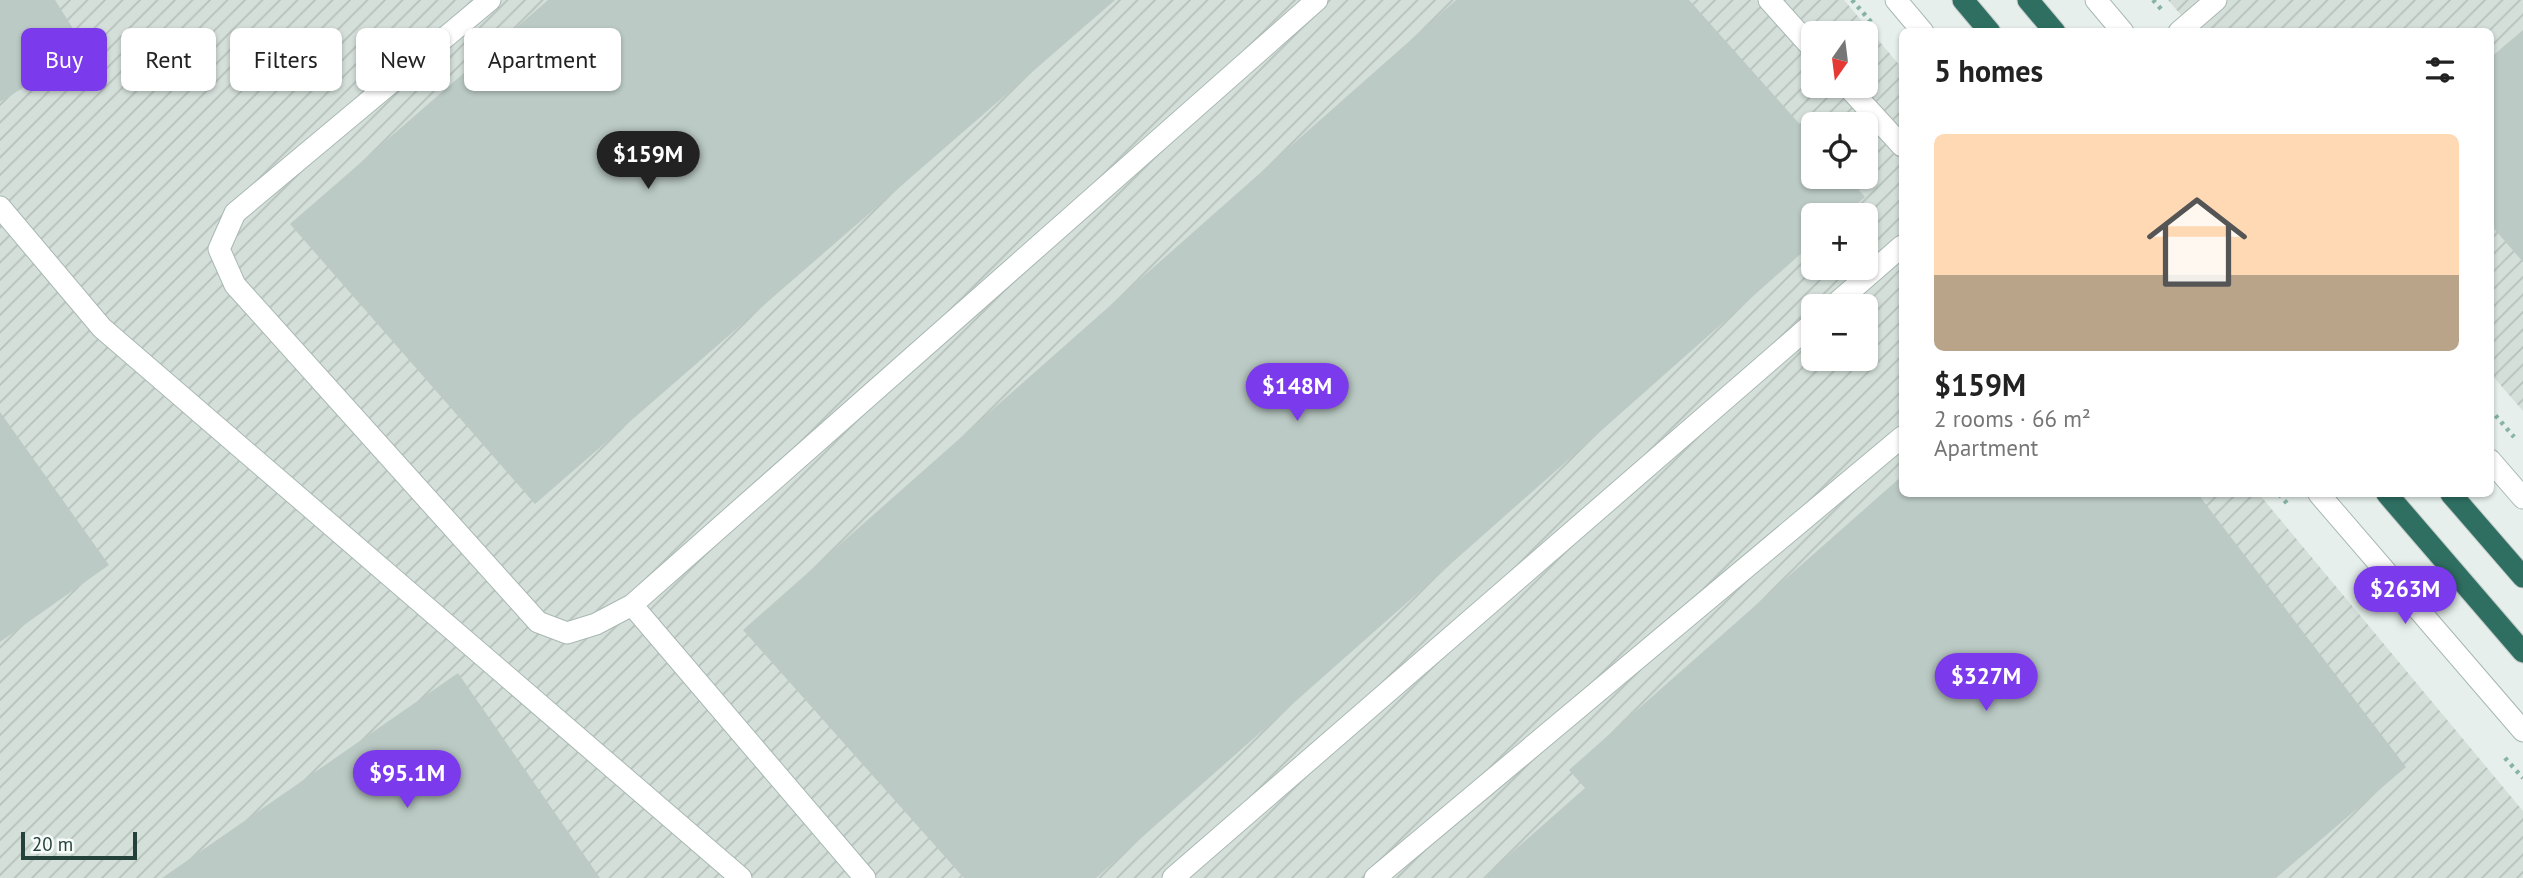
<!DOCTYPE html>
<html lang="en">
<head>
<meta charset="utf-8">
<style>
  :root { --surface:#fff; --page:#f2f2f2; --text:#222; --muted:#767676; --line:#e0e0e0; --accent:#7c3aed }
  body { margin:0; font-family:"PT Sans",sans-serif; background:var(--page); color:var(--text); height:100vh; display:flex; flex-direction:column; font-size:26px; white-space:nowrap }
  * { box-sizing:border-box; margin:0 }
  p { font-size:23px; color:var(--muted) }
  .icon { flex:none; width:38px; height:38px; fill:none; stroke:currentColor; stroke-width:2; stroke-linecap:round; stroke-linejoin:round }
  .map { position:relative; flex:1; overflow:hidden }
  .sheet { position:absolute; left:1899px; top:28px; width:595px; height:469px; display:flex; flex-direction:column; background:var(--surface); border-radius:10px; box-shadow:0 2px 5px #0004 }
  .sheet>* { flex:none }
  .guide { position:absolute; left:21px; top:28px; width:665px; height:63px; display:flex; gap:14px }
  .needle { width:46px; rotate:194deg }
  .tools { position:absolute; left:1801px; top:21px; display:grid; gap:14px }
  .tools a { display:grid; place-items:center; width:77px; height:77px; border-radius:10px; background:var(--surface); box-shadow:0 2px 5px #0004; font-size:35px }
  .scale { position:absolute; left:21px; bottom:18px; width:116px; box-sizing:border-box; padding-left:7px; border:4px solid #24423a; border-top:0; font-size:19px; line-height:24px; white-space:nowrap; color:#24423a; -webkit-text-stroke:5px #f7fbf9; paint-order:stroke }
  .price { position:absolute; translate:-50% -60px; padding:0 16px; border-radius:24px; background:var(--accent); color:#fff; font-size:23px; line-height:46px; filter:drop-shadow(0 2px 4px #0008) }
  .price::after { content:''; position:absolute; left:50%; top:42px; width:21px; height:16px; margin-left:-10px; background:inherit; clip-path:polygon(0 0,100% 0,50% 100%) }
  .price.selected { background:#222; color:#fff }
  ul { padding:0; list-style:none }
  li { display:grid; align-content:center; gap:14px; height:371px; padding:0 35px }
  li+li { border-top:2px solid var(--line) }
  li span { display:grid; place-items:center; height:217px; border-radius:10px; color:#555 }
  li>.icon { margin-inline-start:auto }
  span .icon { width:126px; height:126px; fill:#fffc; stroke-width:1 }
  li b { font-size:30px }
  h2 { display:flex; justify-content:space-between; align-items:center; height:84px; padding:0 35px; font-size:30px }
  .chip { padding:0 24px; border-radius:10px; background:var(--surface); box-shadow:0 2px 5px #0004; font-size:24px; line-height:63px }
  .chip.selected { background:var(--accent); color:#fff }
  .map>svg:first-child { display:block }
  .industrial { fill:url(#industrial-furrows); fill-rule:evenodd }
  .building { fill:#bbcac4 }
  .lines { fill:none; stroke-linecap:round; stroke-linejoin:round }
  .service-casing { stroke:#a8b8b2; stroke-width:23 }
  .tertiary-casing { stroke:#a8b8b2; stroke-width:23 }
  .motorway-casing { stroke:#c2cac8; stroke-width:23 }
  .path { stroke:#86b3a5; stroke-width:4.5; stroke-dasharray:3.5 5; stroke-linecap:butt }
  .service { stroke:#fff; stroke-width:21 }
  .tertiary { stroke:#fff; stroke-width:21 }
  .motorway { stroke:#2f6f62; stroke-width:21 }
</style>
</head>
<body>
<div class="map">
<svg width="2523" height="878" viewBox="0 0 2523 878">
  <defs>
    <pattern id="industrial-furrows" width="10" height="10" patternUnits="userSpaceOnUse" patternTransform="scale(1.75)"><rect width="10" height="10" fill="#d4dfda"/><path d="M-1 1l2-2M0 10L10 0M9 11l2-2" fill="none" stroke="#b6c1bc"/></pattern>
  </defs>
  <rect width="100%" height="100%" fill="#e6efeb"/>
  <path class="industrial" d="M0,0H1844L1902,68V494H2259L2523,811V878H0ZM1813,33H1866V86H1813ZM1813,124H1866V177H1813ZM1813,215H1866V268H1813ZM1813,306H1866V359H1813Z
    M2168,0H2523V411L2490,373V32L2195,31Z"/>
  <path class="building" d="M0,0H55L86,49L0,102Z
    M548,0H1115L535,504L290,224Z
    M1456,0H1689L1813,139V177H1847L1865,197L1845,215H1813V243L1096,878H964L743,630Z
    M2523,30V262L2490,224V58Z
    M0,412L109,565L0,642Z
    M1902,476V494H2198L2406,767L2276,878H1483L1585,788L1569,770Z
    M458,673L600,878H162Z"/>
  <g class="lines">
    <defs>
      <path id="service" d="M490,0L235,213L219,249L235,285L538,622L567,633L596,624L632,605L1317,0
        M1769,0L1813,49
        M2179,32L2216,0
        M1847,86L1902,146
        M0,207L102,328L741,878
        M1833,306L1902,246
        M632,605L865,878
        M1173,878L1813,323
        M1375,878L1902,437"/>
      <path id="tertiary" d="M1896,0L1923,32
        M2096,0L2123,32
        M2490,460L2523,498
        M2319,494L2523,731"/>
      <path id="motorway" d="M1963,0L1990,32
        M2028,0L2055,32
        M2387,494L2523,652
        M2451,494L2523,577"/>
    </defs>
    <use href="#service" class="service-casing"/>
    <use href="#tertiary" class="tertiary-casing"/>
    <use href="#motorway" class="motorway-casing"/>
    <path class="path" d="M1852,0L1872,23
      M2153,0L2161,9
      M2490,409L2514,437
      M2279,494L2290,507
      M2505,758L2523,778"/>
    <use href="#service" class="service"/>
    <use href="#tertiary" class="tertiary"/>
    <use href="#motorway" class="motorway"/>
  </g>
</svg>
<div class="tools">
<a><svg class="needle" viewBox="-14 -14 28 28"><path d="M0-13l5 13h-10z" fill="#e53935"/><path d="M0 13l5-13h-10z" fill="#767676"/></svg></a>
<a><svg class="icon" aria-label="locate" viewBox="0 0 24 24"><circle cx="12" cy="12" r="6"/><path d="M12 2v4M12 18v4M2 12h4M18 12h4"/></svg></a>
<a>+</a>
<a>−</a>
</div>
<div class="scale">20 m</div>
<b class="price selected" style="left:648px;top:191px">$159M</b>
<b class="price" style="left:1297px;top:423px">$148M</b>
<b class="price" style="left:2405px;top:626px">$263M</b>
<b class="price" style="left:1986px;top:713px">$327M</b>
<b class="price" style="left:407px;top:810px">$95.1M</b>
<div class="guide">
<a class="chip selected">Buy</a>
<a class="chip">Rent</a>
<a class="chip">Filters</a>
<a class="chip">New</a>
<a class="chip">Apartment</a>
</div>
<section class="sheet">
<h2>5 homes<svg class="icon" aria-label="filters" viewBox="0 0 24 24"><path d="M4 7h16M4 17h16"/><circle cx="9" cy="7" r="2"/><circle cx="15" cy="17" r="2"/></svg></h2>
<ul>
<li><span style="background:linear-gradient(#ffd9b3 65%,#b9a48a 0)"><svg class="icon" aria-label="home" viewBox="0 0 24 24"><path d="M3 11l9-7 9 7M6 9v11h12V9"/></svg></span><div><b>$159M</b><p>2 rooms · 66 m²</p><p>Apartment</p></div></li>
</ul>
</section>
</div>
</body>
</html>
